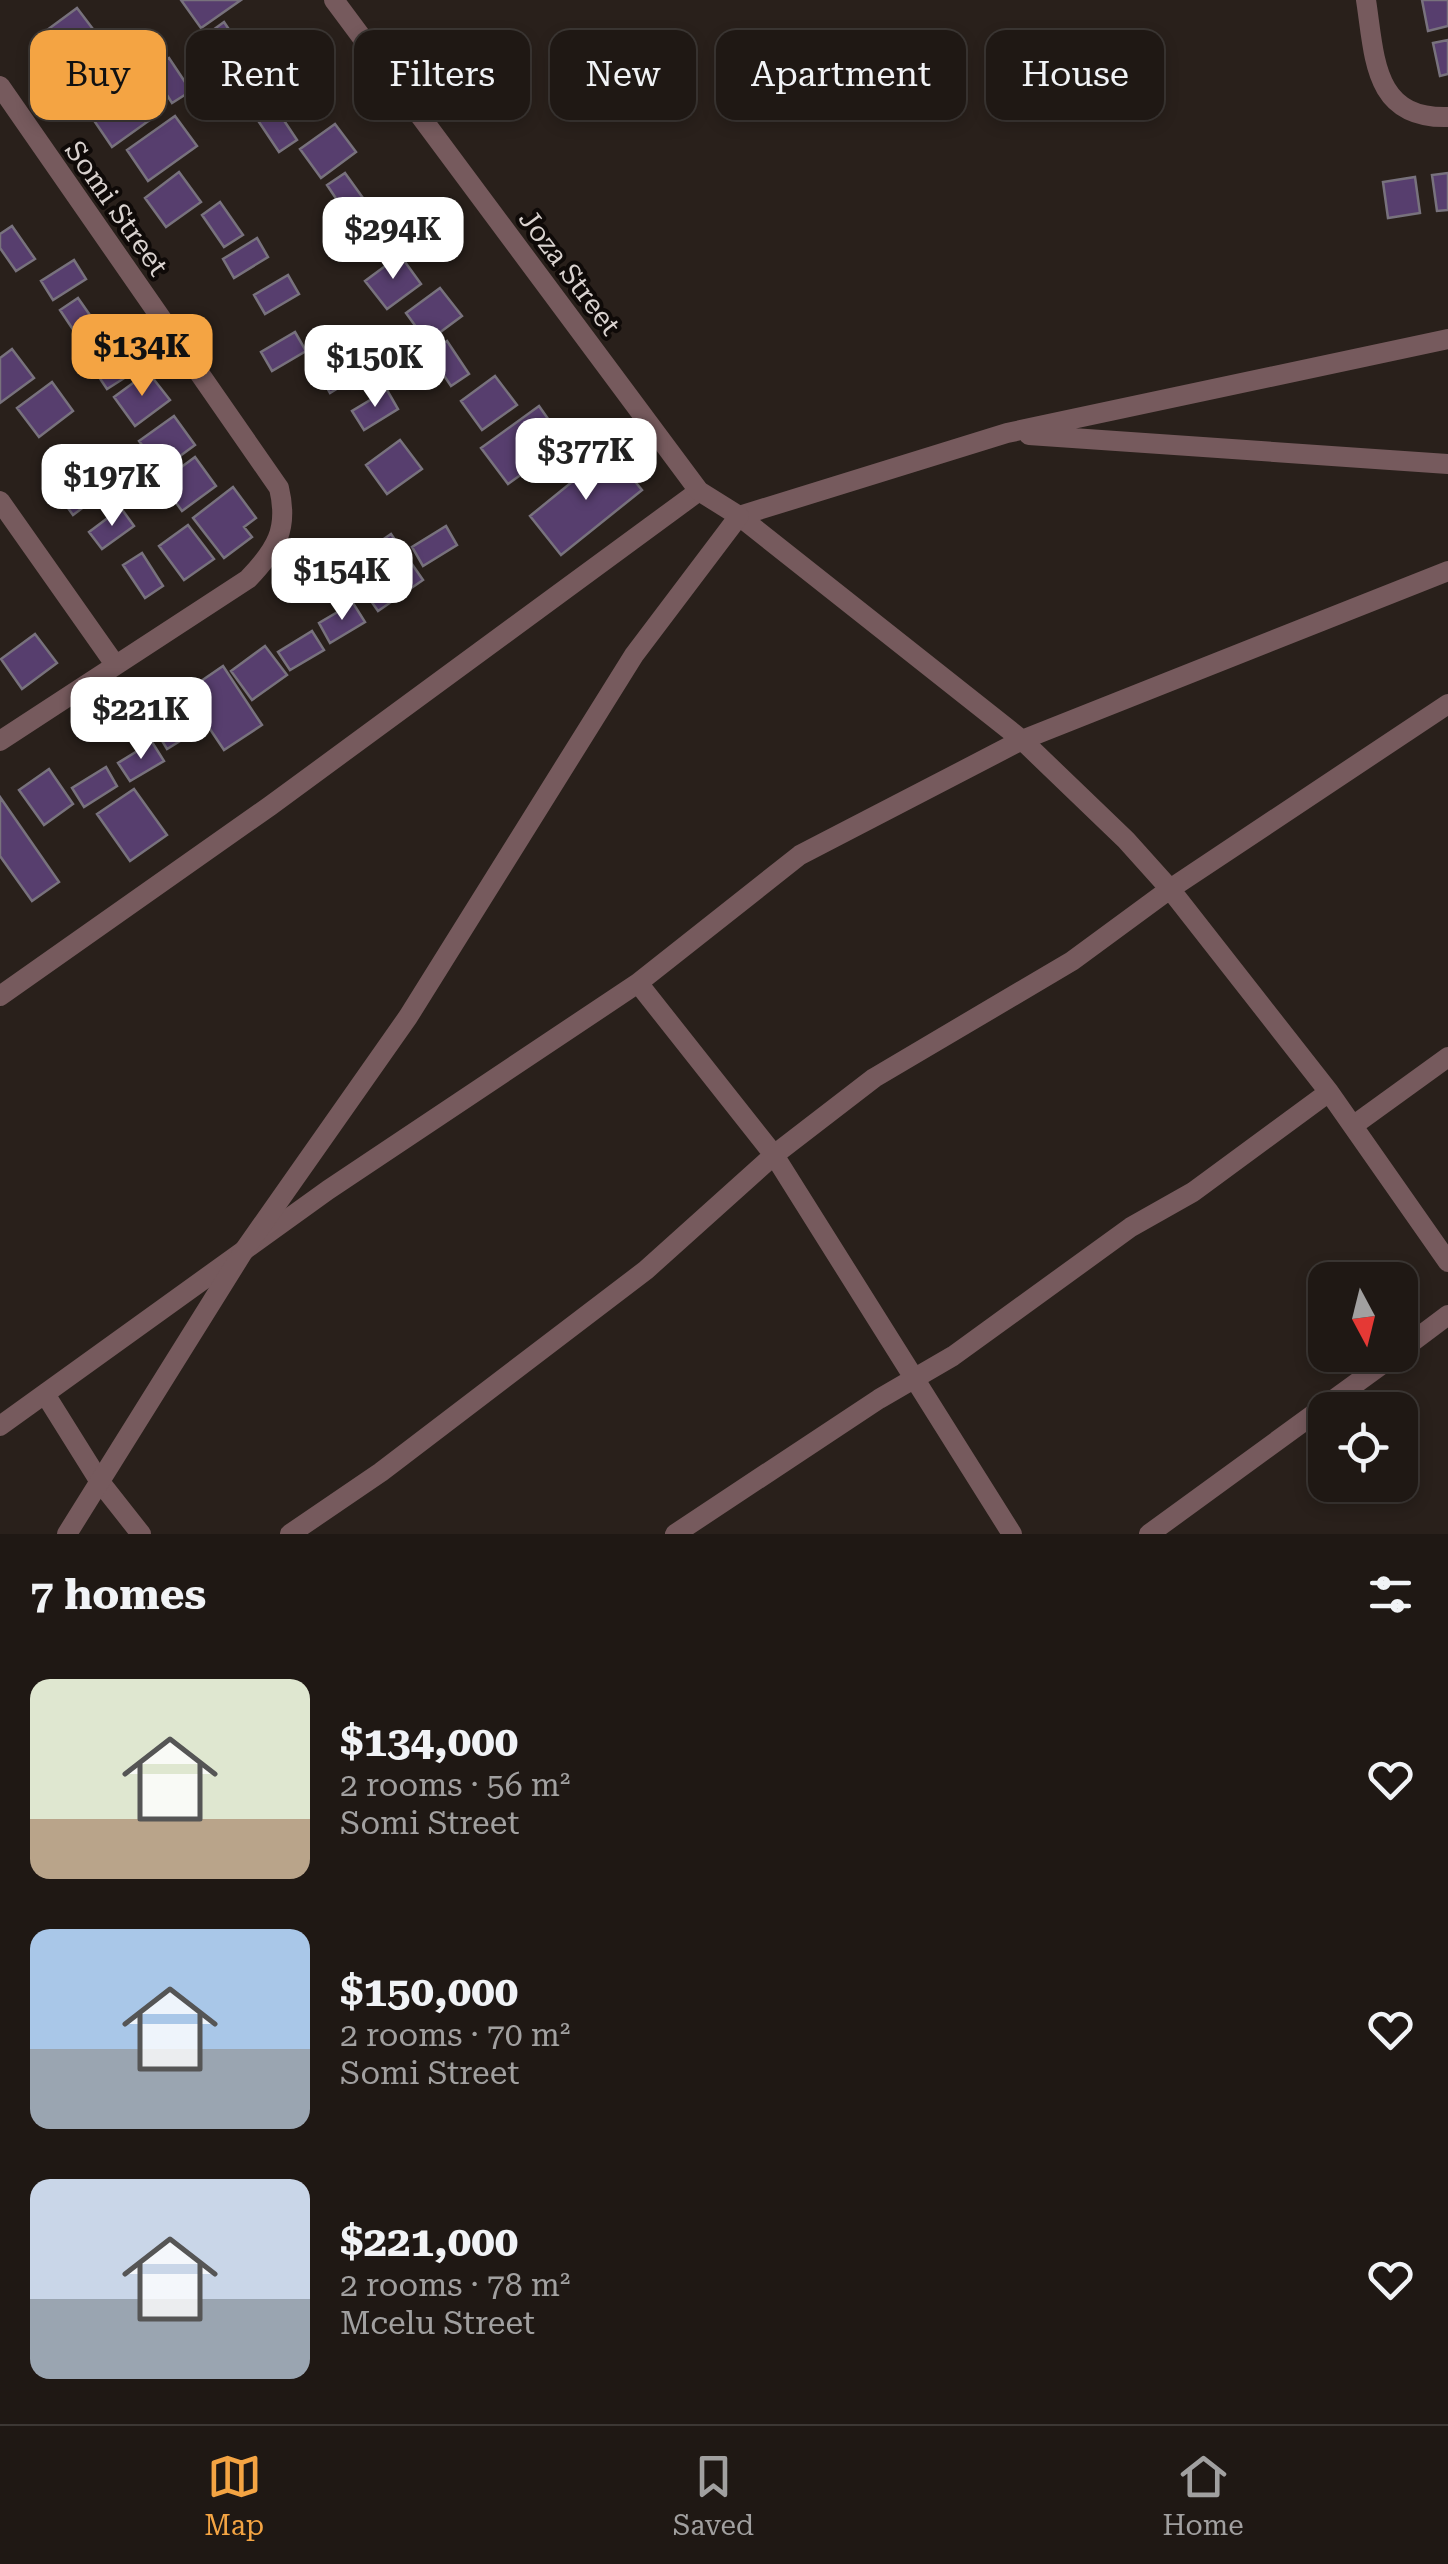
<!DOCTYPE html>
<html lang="en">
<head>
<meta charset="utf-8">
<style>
  :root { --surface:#1f1814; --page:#2c2522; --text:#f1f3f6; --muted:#a1a0a0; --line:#3c3734; --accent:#f4a443 }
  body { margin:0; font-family:"Roboto Serif",serif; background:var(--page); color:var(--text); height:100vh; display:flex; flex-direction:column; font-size:38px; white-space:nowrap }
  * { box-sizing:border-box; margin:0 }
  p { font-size:32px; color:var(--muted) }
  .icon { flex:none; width:55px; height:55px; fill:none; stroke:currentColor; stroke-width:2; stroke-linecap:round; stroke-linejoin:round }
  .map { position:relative; height:1534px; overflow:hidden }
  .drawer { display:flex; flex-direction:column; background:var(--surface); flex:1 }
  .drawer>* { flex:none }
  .banner { position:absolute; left:30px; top:30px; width:1390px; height:90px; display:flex; gap:20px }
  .needle { width:65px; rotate:173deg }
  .controls { position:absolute; left:1308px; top:1262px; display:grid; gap:20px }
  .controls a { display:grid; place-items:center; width:110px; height:110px; border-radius:20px; background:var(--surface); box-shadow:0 5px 15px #0003,0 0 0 2px var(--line); font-size:50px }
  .price { position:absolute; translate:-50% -85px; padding:0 22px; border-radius:20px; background:#fff; color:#222; font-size:32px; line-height:65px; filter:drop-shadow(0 2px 5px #0008) }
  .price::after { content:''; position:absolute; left:50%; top:60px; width:30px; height:22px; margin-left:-15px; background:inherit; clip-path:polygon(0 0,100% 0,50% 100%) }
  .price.current { background:var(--accent); color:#111 }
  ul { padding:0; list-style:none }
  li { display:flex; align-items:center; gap:30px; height:250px; padding:0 30px }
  li span { display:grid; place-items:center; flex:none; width:280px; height:200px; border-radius:20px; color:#555 }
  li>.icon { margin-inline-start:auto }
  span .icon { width:120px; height:120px; fill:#fffc; stroke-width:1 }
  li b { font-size:42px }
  h2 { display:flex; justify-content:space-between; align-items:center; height:120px; padding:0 30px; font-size:42px }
  .chip { padding:0 35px; border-radius:20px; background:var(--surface); box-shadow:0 5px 15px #0003,0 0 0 2px var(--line); font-size:35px; line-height:90px }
  .chip.current { background:var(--accent); color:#111 }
  .tab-bar { display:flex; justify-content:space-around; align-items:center; height:140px; border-top:2px solid var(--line); background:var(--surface); font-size:28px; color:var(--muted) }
  .tab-bar a { display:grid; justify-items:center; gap:5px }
  .tab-bar .current { color:var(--accent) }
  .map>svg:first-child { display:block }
  .building { fill:#573e6e; stroke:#78727d; stroke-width:2.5 }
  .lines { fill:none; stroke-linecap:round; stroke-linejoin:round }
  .minor { stroke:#765a5d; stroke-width:20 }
  .tertiary { stroke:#765a5d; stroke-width:20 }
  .labels { text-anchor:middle; stroke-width:8; stroke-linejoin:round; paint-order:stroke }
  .street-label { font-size:28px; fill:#d9d2cf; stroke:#0f0a08 }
</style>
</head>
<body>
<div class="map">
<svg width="1448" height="1534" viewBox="0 0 1448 1534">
  <rect width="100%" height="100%" fill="#29201b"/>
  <path class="building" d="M181,0H241L201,28Z
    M1422,0H1448V26L1428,31Z
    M77,8L99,37L64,62L43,33Z
    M224,22L246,55L228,67L206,35Z
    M125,39L137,57L89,88L77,70Z
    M1448,40V74L1440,76L1433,43Z
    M169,58L191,91L172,103L151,70Z
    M249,68L272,101L253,113L231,81Z
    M139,82L161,112L112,147L91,116Z
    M275,107L297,140L279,152L257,119Z
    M175,116L197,146L148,181L127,150Z
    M335,124L356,152L321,178L300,149Z
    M179,172L201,202L166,227L145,198Z
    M345,173L368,205L349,218L327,185Z
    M1448,173V210L1437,211L1432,175Z
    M1415,177L1420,213L1388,218L1383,182Z
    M403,201L414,219L366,250L354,232Z
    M220,202L243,235L224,247L202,215Z
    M12,226L35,259L16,271L0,248V234Z
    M257,238L268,257L234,278L223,259Z
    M400,255L421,284L387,309L365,281Z
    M74,260L86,279L53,300L41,281Z
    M288,275L299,294L265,314L254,295Z
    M440,288L462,316L427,342L406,313Z
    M78,298L101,331L82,343L60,310Z
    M295,332L306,351L272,371L261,352Z
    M447,341L469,374L451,386L429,353Z
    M104,344L126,377L107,389L85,356Z
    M12,349L34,378L0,403V358Z
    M353,354L364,372L330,393L319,374Z
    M148,372L170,400L135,426L114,397Z
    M495,376L517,405L482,430L461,401Z
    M52,382L73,411L39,437L17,408Z
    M387,390L398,409L364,430L352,411Z
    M539,406L565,443L508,484L481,448Z
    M174,416L195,445L161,470L139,441Z
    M400,440L422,469L387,494L366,465Z
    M610,451L642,490L561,555L530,516Z
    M195,457L216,486L182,511L161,482Z
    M91,473L105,491L73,515L60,497Z
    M233,487L256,518L244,527L252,537L224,558L193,518Z
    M121,508L134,526L102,549L89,532Z
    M188,525L214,559L184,580L159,546Z
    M446,526L457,545L423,566L412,547Z
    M391,534L423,580L378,611L346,565Z
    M142,553L163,586L145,598L123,565Z
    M353,603L365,622L330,643L319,623Z
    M312,631L324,650L290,670L278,652Z
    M35,634L57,663L22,689L1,659Z
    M265,646L287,675L252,700L231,671Z
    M223,666L262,725L224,750L185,692Z
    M189,710L201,728L167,749L156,731Z
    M152,742L164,761L130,781L118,763Z
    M106,767L117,786L84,807L72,788Z
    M49,769L73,804L44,825L19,790Z
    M134,789L167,835L130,861L97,814Z
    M0,797L59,882L32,901L0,856Z"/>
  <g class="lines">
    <path class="minor" d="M1366,0C1375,58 1373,119 1448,117
      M0,86L279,488C289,529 276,550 248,579L0,741
      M1029,435L1448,464
      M0,501L114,663
      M739,516L1022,740L1126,840L1170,889L1329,1092L1448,1262
      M739,516L1007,433L1448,339
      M638,983L774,1155L1012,1534
      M0,996L270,806L699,491
      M1354,1125L1448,1057
      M1400,1351L1448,1315
      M45,1394L100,1482L141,1534
      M0,1426L328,1190L638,983L800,855L1022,740L1448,571
      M290,1534L381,1472L646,1270L774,1155L874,1078L1072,961L1170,889L1448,704
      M675,1534L879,1399L953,1356L1131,1227L1193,1192L1329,1092
      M1149,1534L1395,1355"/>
    <path class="tertiary" d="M67,1534L243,1252L408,1017L634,655L739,516L699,491L334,0"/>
  </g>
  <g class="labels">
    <g class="street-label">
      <text transform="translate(117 208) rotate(55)" y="10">Somi Street</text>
      <text transform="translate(570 272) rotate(53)" y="10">Joza Street</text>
    </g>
  </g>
</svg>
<div class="controls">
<a><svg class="needle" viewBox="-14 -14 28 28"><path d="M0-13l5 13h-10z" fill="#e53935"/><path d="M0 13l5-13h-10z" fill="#a1a0a0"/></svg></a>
<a><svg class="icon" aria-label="locate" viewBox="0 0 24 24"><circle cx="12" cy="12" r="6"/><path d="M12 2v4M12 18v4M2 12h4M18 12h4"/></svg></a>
</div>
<b class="price" style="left:393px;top:282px">$294K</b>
<b class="price current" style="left:142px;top:399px">$134K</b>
<b class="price" style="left:375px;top:410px">$150K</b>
<b class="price" style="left:586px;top:503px">$377K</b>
<b class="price" style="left:112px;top:529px">$197K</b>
<b class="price" style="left:342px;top:623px">$154K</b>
<b class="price" style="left:141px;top:762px">$221K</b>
<div class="banner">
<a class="chip current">Buy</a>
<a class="chip">Rent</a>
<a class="chip">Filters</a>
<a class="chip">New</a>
<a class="chip">Apartment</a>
<a class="chip">House</a>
</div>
</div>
<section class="drawer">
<h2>7 homes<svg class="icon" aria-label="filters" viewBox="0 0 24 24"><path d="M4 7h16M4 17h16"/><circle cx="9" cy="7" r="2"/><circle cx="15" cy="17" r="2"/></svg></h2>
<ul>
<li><span style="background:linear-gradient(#dfe7d0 70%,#b9a48a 0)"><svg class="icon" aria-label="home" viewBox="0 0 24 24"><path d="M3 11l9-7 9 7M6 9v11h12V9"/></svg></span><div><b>$134,000</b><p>2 rooms · 56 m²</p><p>Somi Street</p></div><svg class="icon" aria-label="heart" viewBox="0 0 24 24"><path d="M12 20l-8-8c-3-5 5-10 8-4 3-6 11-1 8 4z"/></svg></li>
<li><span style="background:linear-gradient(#a9c7e8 60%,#9aa5b1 0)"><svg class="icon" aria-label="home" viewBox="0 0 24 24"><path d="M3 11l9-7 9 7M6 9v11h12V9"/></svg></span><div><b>$150,000</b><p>2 rooms · 70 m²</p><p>Somi Street</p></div><svg class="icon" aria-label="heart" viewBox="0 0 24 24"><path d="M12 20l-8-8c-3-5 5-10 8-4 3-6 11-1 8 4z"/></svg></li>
<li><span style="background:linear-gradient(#c9d6e8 60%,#9aa5b1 0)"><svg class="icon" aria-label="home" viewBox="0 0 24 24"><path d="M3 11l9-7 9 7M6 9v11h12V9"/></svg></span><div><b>$221,000</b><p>2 rooms · 78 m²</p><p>Mcelu Street</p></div><svg class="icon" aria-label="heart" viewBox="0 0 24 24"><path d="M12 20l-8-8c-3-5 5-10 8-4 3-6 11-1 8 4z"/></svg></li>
</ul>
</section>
<nav class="tab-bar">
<a class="current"><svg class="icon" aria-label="map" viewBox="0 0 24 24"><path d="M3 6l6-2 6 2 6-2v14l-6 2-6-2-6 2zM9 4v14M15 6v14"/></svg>Map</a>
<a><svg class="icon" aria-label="saved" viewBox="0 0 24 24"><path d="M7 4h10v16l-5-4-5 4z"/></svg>Saved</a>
<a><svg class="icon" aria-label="home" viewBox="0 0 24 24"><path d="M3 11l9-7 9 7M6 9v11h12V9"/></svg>Home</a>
</nav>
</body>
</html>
